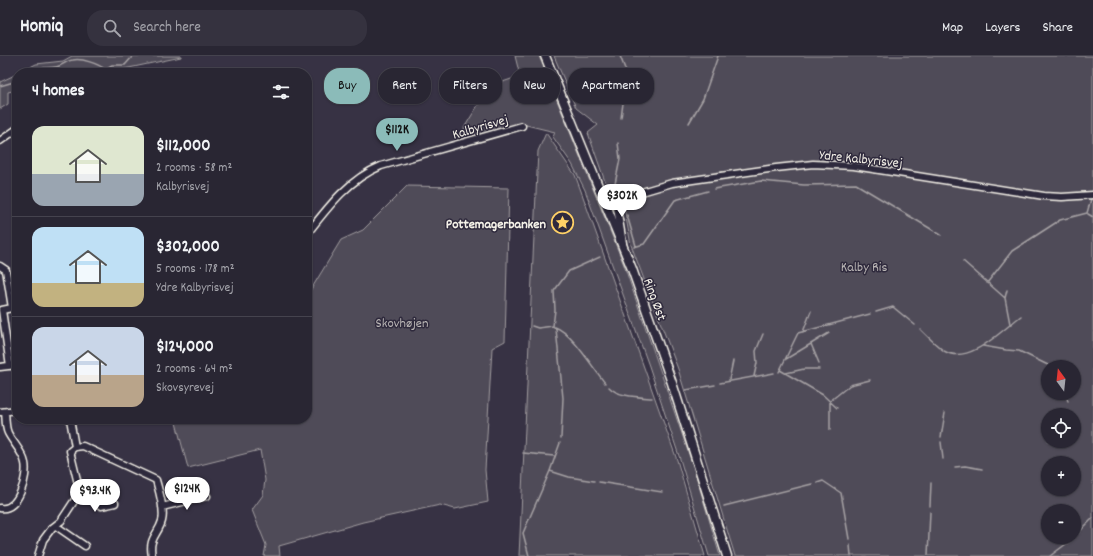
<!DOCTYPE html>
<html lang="en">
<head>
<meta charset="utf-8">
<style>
  :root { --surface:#292633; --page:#35323f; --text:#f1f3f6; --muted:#a5a5ac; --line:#45434e; --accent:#8bbbb9 }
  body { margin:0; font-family:Dekko,sans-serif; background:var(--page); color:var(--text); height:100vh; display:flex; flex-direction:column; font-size:15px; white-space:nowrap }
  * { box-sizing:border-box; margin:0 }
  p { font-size:13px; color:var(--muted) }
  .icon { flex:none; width:22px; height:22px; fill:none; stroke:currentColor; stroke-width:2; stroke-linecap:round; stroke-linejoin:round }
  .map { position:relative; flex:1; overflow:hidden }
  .side { position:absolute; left:12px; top:12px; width:300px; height:356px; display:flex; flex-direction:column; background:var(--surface); border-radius:16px; box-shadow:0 1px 3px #0004,0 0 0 1px var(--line) }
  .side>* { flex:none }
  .banner { position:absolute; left:324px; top:12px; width:380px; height:36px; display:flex; gap:8px }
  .needle { width:26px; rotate:345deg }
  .fabs { position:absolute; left:1041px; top:304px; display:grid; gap:8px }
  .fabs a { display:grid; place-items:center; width:40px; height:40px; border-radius:50%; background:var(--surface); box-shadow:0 1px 3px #0004,0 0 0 1px var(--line); font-size:20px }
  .price { position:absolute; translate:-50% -34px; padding:0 9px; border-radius:14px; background:#fff; color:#222; font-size:13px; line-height:26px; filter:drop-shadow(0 1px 2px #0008) }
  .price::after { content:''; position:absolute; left:50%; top:24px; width:12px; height:9px; margin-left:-6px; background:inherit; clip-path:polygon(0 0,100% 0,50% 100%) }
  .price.selected { background:var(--accent); color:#111 }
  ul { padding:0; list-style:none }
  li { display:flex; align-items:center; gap:12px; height:100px; padding:0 20px }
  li+li { border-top:1px solid var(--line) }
  li span { display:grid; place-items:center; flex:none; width:112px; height:80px; border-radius:12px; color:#555 }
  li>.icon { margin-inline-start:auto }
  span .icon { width:48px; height:48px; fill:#fffc; stroke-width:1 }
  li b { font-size:17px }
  h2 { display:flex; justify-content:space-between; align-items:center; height:48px; padding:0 20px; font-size:17px }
  .pill { padding:0 14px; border-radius:16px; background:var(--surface); box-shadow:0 1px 3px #0004,0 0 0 1px var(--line); font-size:14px; line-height:36px }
  .pill.selected { background:var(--accent); color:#111 }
  header { display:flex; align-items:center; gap:24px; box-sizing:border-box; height:56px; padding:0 20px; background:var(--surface); border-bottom:1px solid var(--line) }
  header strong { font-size:19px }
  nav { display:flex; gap:22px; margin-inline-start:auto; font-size:14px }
  .search { width:280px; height:36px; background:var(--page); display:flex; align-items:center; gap:10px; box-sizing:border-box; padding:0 14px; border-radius:16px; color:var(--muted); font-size:15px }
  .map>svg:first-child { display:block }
  .green { fill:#504b59; stroke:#a29ea0; fill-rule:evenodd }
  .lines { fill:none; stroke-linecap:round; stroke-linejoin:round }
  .stream { stroke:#a6a2a4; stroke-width:1.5 }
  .minor-casing { stroke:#f4f1e8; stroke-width:9 }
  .major-casing { stroke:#f4f1e8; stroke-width:11 }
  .minor { stroke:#2f2a3d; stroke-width:6 }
  .major { stroke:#2f2a3d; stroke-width:8 }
  .labels { text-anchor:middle; stroke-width:3; stroke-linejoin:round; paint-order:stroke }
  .street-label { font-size:14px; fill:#f4f1e8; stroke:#2f2a3d }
  .poi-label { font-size:14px; font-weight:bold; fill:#f4f1e8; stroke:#2f2a3d; text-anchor:end }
  .park-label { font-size:14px; fill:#bbb7b6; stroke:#2f2a3d }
</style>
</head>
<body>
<header>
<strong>Homiq</strong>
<div class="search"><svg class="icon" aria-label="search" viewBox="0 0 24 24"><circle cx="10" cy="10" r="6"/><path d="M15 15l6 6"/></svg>Search here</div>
<nav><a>Map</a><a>Layers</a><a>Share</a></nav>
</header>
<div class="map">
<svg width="1093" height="500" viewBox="0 0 1093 500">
  <rect width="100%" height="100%" fill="#373244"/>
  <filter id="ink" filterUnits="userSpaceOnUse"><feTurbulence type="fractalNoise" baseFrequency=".025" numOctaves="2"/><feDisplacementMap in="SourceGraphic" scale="8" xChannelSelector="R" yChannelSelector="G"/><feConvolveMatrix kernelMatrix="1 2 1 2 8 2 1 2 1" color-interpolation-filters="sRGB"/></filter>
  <g filter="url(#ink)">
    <path class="green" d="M72,0H181V1L105,17H19L36,8L63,5Z
      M515,0H539L624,209L694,413L720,500H709L680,403L649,310L585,134L572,108L553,81L555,76L522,68L463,84L464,72L483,41L494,29L520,20Z
      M554,0H1093V500H735L678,313L631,189L624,151L635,143L630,133L608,134L588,77L598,69L576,52ZM1048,311H1074V337H1048ZM1048,359H1074V385H1048ZM1048,407H1074V433H1048ZM1048,455H1074V481H1048Z
      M17,18V34L8,36V48L0,53V26Z
      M546,77L575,119L581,135L677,404L705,500H519L538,95Z
      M407,130L509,132L505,285L492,292L485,414L488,446L455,453L440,449L363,466L279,490L280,500H264L266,489L252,454L263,439L265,424L260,394L188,412L175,363H307V240L341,184L363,174Z"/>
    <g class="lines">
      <path class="stream" d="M620,0L627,18L621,62
        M30,17C37,9 47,13 56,11C62,10 67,4 73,4C82,2 98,8 105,13L112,9H125L133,0
        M0,30L17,25
        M689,67L703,43L718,0
        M615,128L620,103L618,87
        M714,133L761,125L804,129L856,128L941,179
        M1088,158L1093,161
        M627,159L636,190
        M634,191L644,188L675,144L708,135
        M963,205L1005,242L1010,268
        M987,227L1012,195L1060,164L1087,157L1091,143
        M1005,242L1007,234
        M876,256L893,251L915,269
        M532,270L538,272L553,270L555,254L554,235L569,215L600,201
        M553,270L556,273L563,342L561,382
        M555,271C571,276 593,312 605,327
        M921,274C928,281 936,289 944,295C969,310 1002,274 1021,260
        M803,276L811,255
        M811,288L819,307
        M983,290L1006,294L1019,295L1052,311
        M786,303L829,277
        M780,314L823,339L837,352
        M779,316L798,277L870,258
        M786,317L804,313H819
        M754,320L757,307L756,295L763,278
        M729,324L733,305
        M720,327L774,317
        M609,331C618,341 639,341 652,342
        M686,334L715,329
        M1064,337L1068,345
        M830,374V345L850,329L870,324
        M941,381L945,357
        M941,386L943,403
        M523,397L554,400
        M955,411L965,410L982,413
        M550,415L569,421L594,425
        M599,426L662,436
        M817,427L823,425L841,437L849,483
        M724,450L812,428
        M930,450L931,427
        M850,489L851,500
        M928,499L930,456
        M529,500L523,477L550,415L560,387
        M1050,500L1070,485L1093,462"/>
      <defs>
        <path id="minor" d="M0,85L17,73
          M602,138L617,141L628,140L672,127L776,112L813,108L854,110L1044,140L1062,141L1093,139
          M307,178C328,151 349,123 381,110L522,70
          M623,187L617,152L619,146L625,141
          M0,210L6,214L12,252
          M10,310L2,254L17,251
          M0,311L17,309
          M0,356L17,354
          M75,391L83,390L156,424C159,435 165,454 162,465C158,479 148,482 152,500
          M80,436L101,450L115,447
          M162,451L207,440
          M0,452C19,456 28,419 25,407C23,396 13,387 8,377C5,371 6,363 5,356
          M56,470L85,490
          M38,500L43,484L52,472L61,465L80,436L70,395L75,391L70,363"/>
        <path id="major" d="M545,0L632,213L672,327L727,500"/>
      </defs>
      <use href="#minor" class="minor-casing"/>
      <use href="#major" class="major-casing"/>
      <use href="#minor" class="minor"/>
      <use href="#major" class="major"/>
    </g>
  </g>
  <defs>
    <symbol id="sight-ring" viewBox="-11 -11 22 22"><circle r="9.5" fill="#2f2a3d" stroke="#ffd166" stroke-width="1.5"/><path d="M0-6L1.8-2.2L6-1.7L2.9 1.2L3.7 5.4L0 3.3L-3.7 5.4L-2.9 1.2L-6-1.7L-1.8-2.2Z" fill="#ffd166"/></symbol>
  </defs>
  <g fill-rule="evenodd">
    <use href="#sight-ring" x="550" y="154" width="25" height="25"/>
  </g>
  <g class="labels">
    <g class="street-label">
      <text transform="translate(480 70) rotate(-16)" y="5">Kalbyrisvej</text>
      <text transform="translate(861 102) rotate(6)" y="5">Ydre Kalbyrisvej</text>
      <text transform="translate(656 243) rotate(70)" y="5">Ring Øst</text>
    </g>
    <g class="poi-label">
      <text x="546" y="172">Pottemagerbanken</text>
    </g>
    <g class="park-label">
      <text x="864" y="215">Kalby Ris</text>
      <text x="402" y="271">Skovhøjen</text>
    </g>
  </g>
</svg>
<div class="fabs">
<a><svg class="needle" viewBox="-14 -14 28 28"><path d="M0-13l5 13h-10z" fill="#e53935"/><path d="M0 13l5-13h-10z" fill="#a5a5ac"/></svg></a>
<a><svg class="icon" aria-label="locate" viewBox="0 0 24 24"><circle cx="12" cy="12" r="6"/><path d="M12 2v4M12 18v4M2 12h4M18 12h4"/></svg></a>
<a>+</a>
<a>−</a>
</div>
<b class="price selected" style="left:397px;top:96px">$112K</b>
<b class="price" style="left:622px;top:162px">$302K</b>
<b class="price" style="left:187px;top:455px">$124K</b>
<b class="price" style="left:95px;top:457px">$93.4K</b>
<div class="banner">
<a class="pill selected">Buy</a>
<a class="pill">Rent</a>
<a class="pill">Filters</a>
<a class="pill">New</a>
<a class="pill">Apartment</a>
</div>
<section class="side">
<h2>4 homes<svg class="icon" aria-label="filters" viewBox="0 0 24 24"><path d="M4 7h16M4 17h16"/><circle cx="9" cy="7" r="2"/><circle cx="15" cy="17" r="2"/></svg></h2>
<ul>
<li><span style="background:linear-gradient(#dfe7d0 60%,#9aa5b1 0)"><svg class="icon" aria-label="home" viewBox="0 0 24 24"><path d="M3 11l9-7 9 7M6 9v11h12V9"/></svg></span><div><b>$112,000</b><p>2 rooms · 58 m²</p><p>Kalbyrisvej</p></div></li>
<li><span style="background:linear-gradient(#bfe0f5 70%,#c2b280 0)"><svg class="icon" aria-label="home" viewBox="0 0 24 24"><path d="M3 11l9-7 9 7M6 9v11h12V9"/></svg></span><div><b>$302,000</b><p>5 rooms · 178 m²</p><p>Ydre Kalbyrisvej</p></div></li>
<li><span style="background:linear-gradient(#c9d6e8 60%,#b9a48a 0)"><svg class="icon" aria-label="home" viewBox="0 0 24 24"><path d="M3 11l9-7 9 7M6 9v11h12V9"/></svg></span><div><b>$124,000</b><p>2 rooms · 64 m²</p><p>Skovsyrevej</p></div></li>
</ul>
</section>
</div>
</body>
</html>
